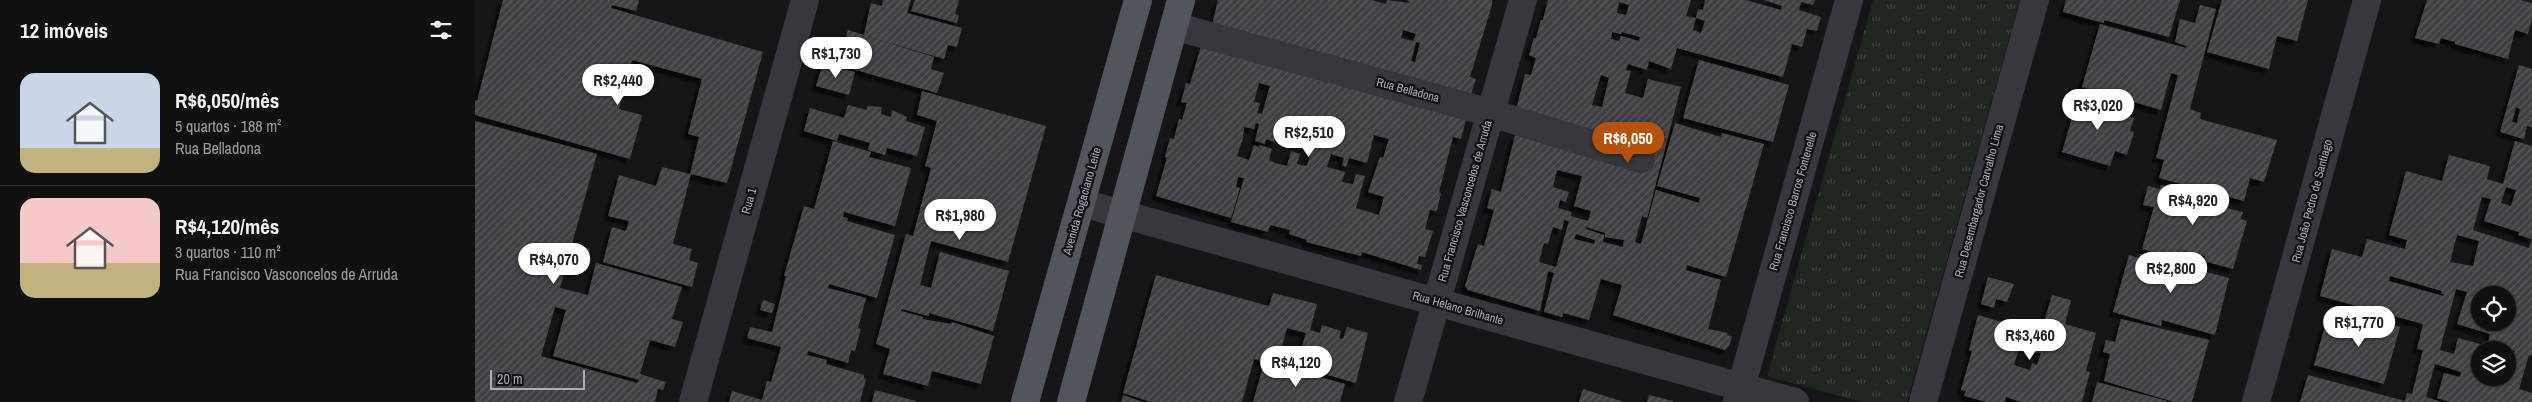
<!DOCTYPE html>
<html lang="pt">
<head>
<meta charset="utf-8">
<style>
  :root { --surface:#101012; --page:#19191b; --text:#f1f3f6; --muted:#9c9d9f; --line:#303032; --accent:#b45309 }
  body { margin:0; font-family:"Archivo Narrow",sans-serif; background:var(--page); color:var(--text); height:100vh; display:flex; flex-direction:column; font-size:19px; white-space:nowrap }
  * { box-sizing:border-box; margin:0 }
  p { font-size:16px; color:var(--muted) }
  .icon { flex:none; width:28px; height:28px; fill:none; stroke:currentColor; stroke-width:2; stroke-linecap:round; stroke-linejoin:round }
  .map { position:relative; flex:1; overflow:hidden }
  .side { display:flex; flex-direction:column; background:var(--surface); width:475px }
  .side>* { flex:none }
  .tools { position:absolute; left:1996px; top:286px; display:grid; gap:10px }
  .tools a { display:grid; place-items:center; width:45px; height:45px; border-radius:50%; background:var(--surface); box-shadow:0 1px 4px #0004,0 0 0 1px var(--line); font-size:25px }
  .scale { position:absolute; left:15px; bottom:12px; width:95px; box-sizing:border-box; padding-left:5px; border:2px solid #a8adb8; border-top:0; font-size:14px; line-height:18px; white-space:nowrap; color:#a8adb8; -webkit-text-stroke:4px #111113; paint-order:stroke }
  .price { position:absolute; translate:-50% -42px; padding:0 11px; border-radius:18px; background:#fff; color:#222; font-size:16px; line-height:32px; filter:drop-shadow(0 1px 2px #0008) }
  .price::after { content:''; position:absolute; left:50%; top:30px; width:15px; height:11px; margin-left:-8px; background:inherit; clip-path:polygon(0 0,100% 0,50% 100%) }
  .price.active { background:var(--accent); color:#fff }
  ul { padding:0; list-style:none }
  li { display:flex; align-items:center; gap:15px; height:125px; padding:0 20px }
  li+li { border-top:1px solid var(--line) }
  li span { display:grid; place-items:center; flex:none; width:140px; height:100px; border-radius:15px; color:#555 }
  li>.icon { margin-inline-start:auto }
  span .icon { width:60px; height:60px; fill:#fffc; stroke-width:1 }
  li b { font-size:21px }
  h2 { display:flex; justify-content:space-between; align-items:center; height:60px; padding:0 20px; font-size:21px }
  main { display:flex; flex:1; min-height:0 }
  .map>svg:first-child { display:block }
  .park { fill:url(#park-tufts) }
  .building { fill:url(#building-hatch); fill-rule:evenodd; filter:url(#shadow) }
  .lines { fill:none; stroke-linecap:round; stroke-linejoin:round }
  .minor { stroke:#37383d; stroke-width:28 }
  .major { stroke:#53555c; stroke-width:28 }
  .labels { text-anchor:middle; stroke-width:4.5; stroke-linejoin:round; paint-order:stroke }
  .street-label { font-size:12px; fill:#a8adb8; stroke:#111113 }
</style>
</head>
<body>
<main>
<section class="side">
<h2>12 imóveis<svg class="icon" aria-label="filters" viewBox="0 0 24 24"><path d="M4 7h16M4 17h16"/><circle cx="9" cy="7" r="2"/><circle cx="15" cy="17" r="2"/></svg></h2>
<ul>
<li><span style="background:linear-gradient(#c9d6e8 75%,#c2b280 0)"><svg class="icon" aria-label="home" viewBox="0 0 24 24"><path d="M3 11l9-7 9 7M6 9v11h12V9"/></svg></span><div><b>R$6,050/mês</b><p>5 quartos · 188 m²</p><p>Rua Belladona</p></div></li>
<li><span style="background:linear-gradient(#f6c9c9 65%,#c2b280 0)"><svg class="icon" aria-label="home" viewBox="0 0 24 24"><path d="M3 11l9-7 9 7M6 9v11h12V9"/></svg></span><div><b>R$4,120/mês</b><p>3 quartos · 110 m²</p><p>Rua Francisco Vasconcelos de Arruda</p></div></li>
</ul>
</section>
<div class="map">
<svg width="2057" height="402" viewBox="0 0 2057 402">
  <defs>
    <pattern id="park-tufts" width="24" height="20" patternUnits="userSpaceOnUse" patternTransform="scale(1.25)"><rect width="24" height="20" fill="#1e261f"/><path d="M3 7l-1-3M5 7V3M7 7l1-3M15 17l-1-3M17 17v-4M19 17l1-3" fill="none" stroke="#3c433d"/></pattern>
    <pattern id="building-hatch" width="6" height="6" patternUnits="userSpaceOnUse" patternTransform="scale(1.25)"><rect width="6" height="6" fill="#404145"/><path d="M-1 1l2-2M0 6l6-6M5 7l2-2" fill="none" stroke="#595a5e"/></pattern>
    <filter id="shadow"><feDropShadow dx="-4.5" dy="4.5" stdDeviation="1" flood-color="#0009"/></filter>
  </defs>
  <rect width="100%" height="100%" fill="#161618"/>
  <path class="park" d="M1398,0H1545L1432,402H1386L1292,376Z"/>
  <path class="building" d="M28,0H164L161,11L137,5L136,8L288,52L252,183L216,174L198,244L217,249L214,260L223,263L217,287L128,262L137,227L151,231L154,221L133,216L144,175L181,186L187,167L215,174L224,137L213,134L227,79L157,60L144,109L167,115L155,159L0,115V100L2,101Z
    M408,0H436L432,13L487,28L482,47L473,45L469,59L391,36L459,57L456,69L469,73L462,93L363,65L373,30L389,35L396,3L407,6Z
    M440,0H484L480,14L484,15L482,23L436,11Z
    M743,0H897L911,4L912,0L935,3L932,0H1017V5L995,77L1001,79L995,97L737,25ZM928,30L941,34L938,41L926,38ZM941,42L945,43L940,62L936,61Z
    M1073,0H1216L1211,16L1221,18L1223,9L1228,10L1230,0H1271L1306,10L1307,6L1289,0H1340L1338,5L1326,2L1324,10L1346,17L1342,31L1332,29L1327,47L1317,44L1308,77L1202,48L1196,69L1174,61L1172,70L1153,64L1151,70L1156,71L1150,93L1168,98L1173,79L1206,87L1172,218L1167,216L1160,242L1166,244L1181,190L1224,203L1225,198L1182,186L1200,123L1246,137L1247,133L1289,144L1251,277L1212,265L1211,270L1246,280L1233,329L1253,333L1252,335L1257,337L1254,346L1250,350L1138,315L1147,285L1126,279L1114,320L1088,313L1087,317L1069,312L1079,273L1073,271L1065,311L993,290L990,286L1003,244L1009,246L1019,210L1012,208L1017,189L1026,192L1040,135L1087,149L1088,143L1040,114L1050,74L1056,75L1061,58L1054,55L1059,38H1061L1066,20H1068ZM1144,2L1154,5L1151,15L1142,13ZM1221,18L1230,21L1226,33L1218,30ZM1137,32L1146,34L1147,32L1165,37L1164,41L1146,36L1144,41L1136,39ZM1126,75L1134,78L1127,107L1117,105ZM1082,170L1107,176L1099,206L1116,211L1113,221L1096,216L1097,212L1083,208L1085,200L1091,202L1094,192L1078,187ZM1089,220L1094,221L1081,267L1064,262L1069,243L1073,244L1078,227L1087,230ZM1111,227L1130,233V237L1149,240L1148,247L1128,242L1129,235L1111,229ZM1101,234L1120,240L1119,244L1099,239Z
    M1591,0H1705L1694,37L1629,20V23L1588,12Z
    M1747,0H1833L1822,41L1802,36L1794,69L1732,52Z
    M1952,0H2045L2057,3V18L2053,34L2040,30L2033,59L1980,44V42L1966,38L1964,44L1940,38Z
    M1725,5L1741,9L1715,109L1726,113L1725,119L1802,140L1789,182L1775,178L1769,201L1684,178L1689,160L1681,158L1703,75L1696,73L1686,110L1607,87L1625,24L1711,48V46L1700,42L1705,19L1720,23Z
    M726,46L991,120L986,139L978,137L964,192L966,193L962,211L955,210L950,229L958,231L950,257L944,256L942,264L947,265L946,270L887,252L886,256L831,242L832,240L814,234L815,230L795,225L793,232L756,222L769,178L763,177L761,187L765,188L756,218L681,196L692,158L690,157L695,138L699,139L704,119L707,120L712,103L706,102L711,83L715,84ZM784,83L795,86L787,114L782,113L785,103L779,102ZM781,123L784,124L780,141L790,144L791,139L799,142L803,129L821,134V136L829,139L828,143L837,148L832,166L822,164L825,154L816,151L812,166L800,163L794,160L797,149L785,145L784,147L779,145L774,160L762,156L768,138L769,127L779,129ZM899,135L914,139L908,158L905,157L893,192L909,197L904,215L881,208L890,176L881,174L878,184L867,182L870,172L852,167L856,154L869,158L867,165L871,167L874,158L892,163Z
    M1224,60L1314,85L1298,142L1208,118Z
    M348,63L380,72L374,95L341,86Z
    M2044,65L2057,69V127L2052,126L2049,139L2025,132ZM2041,107L2045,109L2042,123L2037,122Z
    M447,91L571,126L533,262L456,241L445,285L456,288L465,252L534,271L518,331L454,313V316L427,309L426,311L448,317L447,319L476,324L477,322L519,336L506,384L457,371L453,386L408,374L415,349L401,344L431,234L438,236L456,168L450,166L462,121L442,115Z
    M1604,94L1652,108L1650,115L1659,118L1655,131L1659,132L1652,155L1640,151L1635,166L1587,152Z
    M373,105L392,110V106L407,107L406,114L416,117L417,110L432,117L431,121L450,127L442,156L412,148L410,155L393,150L395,143L364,134L362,141L329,131L335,108L369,118Z
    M0,121L122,154L97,244L115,249L113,258L95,253L85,288L113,295L121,263L207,287L197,319L208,322L200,347L175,340L165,374L191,382L188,390L183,389L180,402H0ZM80,307L91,310L78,356L164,380L162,383L66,356Z
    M358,141L396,152L394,157L436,168L420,226L369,212L368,217L373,218L372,221L420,235L402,298L354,284L353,288L391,298L383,328L386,329L380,351L376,350L373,363L333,351L332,355L352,360L351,364L389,375V378L391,379L385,402H254L257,391L287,400L292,381L296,382L306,347L272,338L275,327L297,332L311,276H309L329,206L339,209Z
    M2040,141L2057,146V239L2043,235L2044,232L2009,221L2016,199L2007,197L1998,230L2054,248L2057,239V356L2054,355L2044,389L2057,393V402H1975L1962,398L1969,373L1985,377L1986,372L1960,364L1951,397L1966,402H1825L1833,375L1930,401L1932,393L1937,394L1948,350L1942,349L1948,324L1845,296L1857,249L1887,257L1892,239L1930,249L1932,240L1914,235L1931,171L1967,181L1974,155L2015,166L2012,179L2028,184ZM2031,187L2041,190L2036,206L2026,203ZM1982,235L2004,241L1998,266L1975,262ZM1915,276L1967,291L1966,294H1969L1968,296L1914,281ZM1981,289L1992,292L1982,324L2015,334L2013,343L2040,351L2039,354L2032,352V378H2005V350L2024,349L1983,338L1979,354L1965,350ZM2005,295H2032V322H2005Z
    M1686,185L1742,200L1749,204L1748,207L1768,212L1766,219L1772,221L1758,269L1729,261L1730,256L1709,251L1706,259L1667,249L1679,207L1668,205L1673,186L1685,189Z
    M1665,254L1754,278L1740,335L1687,320L1686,326L1638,312L1654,255L1664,258Z
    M681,275L794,306L798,293L842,304L835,330L845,333L847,325L866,331L864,338L868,339L872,327L893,333L881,383L821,366L831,333L812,328L802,365L779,359L767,402H676L648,393Z
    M1513,277L1539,284L1532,302L1521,299L1519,308L1506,304Z
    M1577,295L1596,300L1590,324L1621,333L1611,371L1615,372L1607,402H1546L1531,397L1530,402H1512L1489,396L1491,391L1486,390L1497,351L1494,350L1503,315L1550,329L1539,365L1555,370L1557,363L1562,365L1566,353L1560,352Z
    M288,300L300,304L297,313L285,310Z
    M1870,312L1925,327L1909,384L1839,365L1850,326L1865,330Z
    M1646,319L1734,340L1717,402H1699L1629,381L1635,354L1628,352L1631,340L1640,342Z
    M788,367L829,378L830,373L870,384L865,402H778Z
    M1622,382L1692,401L1691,402H1617Z
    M1108,389L1149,402H1104Z
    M400,390L441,401V402H397Z
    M648,395L668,402H646Z
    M1174,395L1198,401V402H1172Z"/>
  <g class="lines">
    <path class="minor" d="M699,26L1016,113L1166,159
      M607,203L1320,402
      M218,402L330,0
      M933,402L1048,0
      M1262,402L1374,0
      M1448,402L1560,0
      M1781,402L1892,0"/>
    <path class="major" d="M550,402L663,0
      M596,402L706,0"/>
  </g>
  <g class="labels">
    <g class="street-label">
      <text transform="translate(933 90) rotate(15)" y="4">Rua Belladona</text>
      <text transform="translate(274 201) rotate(-74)" y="4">Rua 1</text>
      <text transform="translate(607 201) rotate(-74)" y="4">Avenida Rogaciano Leite</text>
      <text transform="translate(990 201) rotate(-74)" y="4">Rua Francisco Vasconcelos de Arruda</text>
      <text transform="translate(1318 201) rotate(-74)" y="4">Rua Francisco Barros Fontenelle</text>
      <text transform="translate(1504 201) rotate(-75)" y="4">Rua Desembargador Carvalho Lima</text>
      <text transform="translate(1837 201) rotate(-75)" y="4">Rua João Pedro de Santiago</text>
      <text transform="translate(983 308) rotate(16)" y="4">Rua Helano Brilhante</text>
    </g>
  </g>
</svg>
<div class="tools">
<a><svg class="icon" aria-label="locate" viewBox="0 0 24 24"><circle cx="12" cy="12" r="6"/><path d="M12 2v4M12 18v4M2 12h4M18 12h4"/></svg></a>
<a><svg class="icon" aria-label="layers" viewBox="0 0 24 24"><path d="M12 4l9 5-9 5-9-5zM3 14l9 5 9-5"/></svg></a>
</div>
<div class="scale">20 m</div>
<b class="price" style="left:361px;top:79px">R$1,730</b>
<b class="price" style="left:143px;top:106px">R$2,440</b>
<b class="price" style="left:1623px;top:131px">R$3,020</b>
<b class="price" style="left:834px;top:158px">R$2,510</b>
<b class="price active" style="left:1153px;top:164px">R$6,050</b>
<b class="price" style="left:1718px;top:226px">R$4,920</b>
<b class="price" style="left:485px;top:241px">R$1,980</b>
<b class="price" style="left:79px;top:285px">R$4,070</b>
<b class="price" style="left:1696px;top:294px">R$2,800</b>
<b class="price" style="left:1884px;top:348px">R$1,770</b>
<b class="price" style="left:1555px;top:361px">R$3,460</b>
<b class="price" style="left:821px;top:388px">R$4,120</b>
</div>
</main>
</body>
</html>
